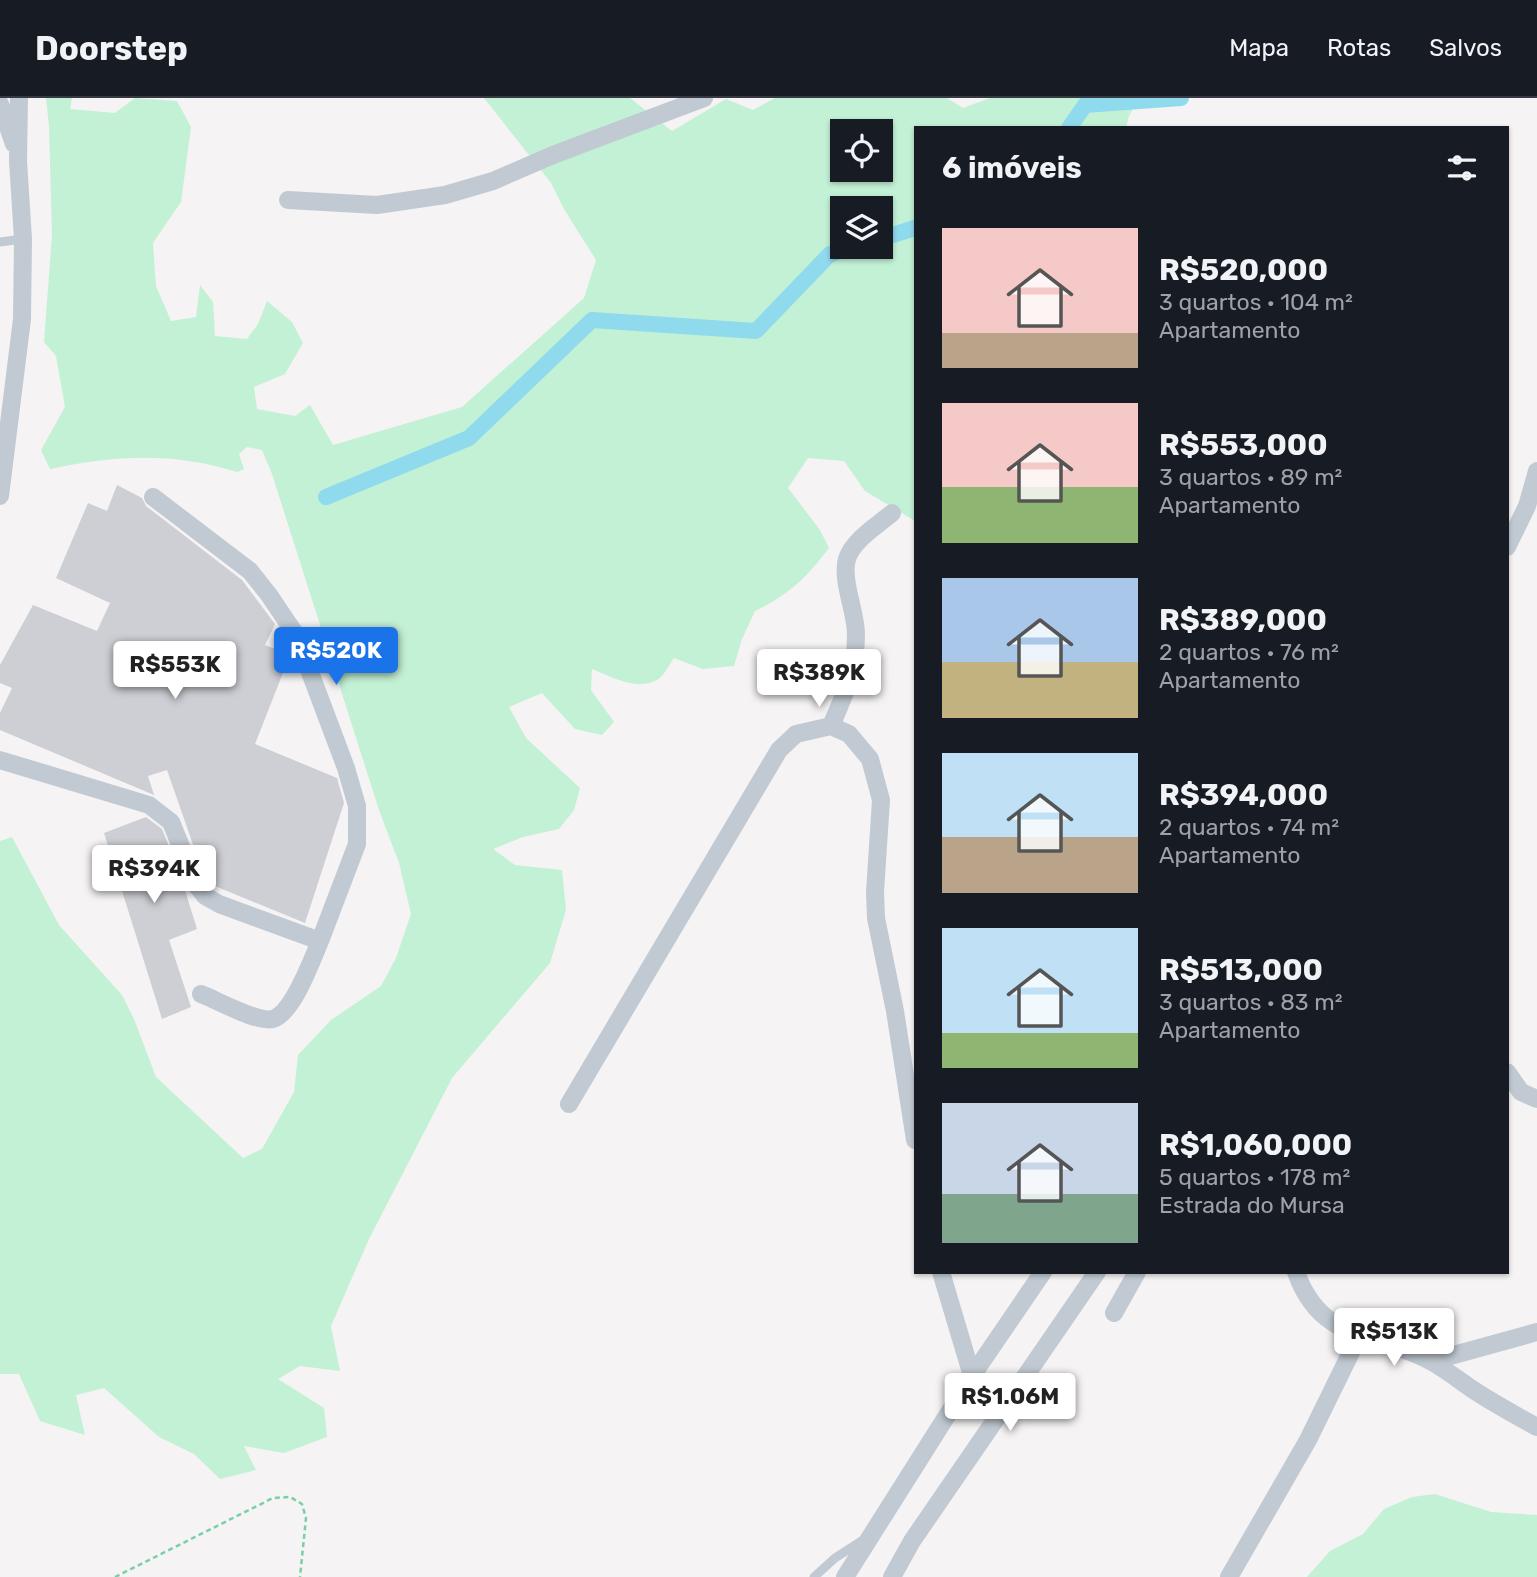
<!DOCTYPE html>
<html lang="pt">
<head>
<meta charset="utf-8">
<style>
  :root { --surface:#171b24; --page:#242831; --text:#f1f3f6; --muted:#9ea1a6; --line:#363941; --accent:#1a73e8 }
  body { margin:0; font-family:Rubik,sans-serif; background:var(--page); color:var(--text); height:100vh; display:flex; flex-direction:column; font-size:26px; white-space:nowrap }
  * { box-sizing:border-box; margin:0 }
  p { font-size:23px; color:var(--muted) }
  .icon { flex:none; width:38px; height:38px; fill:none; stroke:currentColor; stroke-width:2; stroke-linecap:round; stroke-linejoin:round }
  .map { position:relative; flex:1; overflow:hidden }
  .panel { position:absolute; left:914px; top:28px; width:595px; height:1148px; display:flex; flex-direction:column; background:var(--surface); border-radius:0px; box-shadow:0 2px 5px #0004 }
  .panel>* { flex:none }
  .fabs { position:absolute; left:830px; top:21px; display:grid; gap:14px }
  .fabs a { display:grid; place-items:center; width:63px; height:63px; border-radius:0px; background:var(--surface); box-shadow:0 2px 5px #0004; font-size:35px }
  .price { position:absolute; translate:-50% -60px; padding:0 16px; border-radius:7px; background:#fff; color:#222; font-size:23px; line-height:46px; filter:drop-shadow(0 2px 4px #0008) }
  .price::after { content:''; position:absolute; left:50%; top:42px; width:21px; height:16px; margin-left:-10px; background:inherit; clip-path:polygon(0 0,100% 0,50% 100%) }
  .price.on { background:var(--accent); color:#fff }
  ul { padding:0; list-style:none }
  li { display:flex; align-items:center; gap:21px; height:175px; padding:0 28px }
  li span { display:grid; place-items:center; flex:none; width:196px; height:140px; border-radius:0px; color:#555 }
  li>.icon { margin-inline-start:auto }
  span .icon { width:84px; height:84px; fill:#fffc; stroke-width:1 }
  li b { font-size:30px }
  h2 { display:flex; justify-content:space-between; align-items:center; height:84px; padding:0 28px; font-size:30px }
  header { display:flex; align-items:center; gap:42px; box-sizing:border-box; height:98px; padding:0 35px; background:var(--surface); border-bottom:2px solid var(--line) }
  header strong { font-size:33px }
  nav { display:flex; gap:38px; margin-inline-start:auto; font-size:24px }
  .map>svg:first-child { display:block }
  .green { fill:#c3f1d5; fill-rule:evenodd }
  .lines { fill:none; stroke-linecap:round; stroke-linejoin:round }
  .canal { stroke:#90daee; stroke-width:16 }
  .building { fill:#cdcfd5 }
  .path { stroke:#7ad0a6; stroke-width:2.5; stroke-dasharray:5 3.5; stroke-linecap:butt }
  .lane { stroke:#c1cad2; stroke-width:9 }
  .street { stroke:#c1cad2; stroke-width:18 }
</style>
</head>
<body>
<header>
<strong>Doorstep</strong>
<nav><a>Mapa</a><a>Rotas</a><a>Salvos</a></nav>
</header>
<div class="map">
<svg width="1537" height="1479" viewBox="0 0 1537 1479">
  <rect width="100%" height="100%" fill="#f5f3f3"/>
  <path class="green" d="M46,0H72L70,11L115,15L135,0L177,3L191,29L181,104L153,145L156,188L171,223L196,219L200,187L213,204L215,238L247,241L258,226L267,203L292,224L303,245L285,276L254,289L257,311L295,318L310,307L333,347L462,309L584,200L596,162L564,111L551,85L484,0H630L672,33L726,1L753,12L775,0H947L963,10L990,0H1139L1129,18L1126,30H915V423L865,393L844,363L808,360L788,390L820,432L829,450C806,480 790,496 755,513L742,541L734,568L703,571L674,560C669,567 664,578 657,582C637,593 611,579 592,571L591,592L614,624L602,637L575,631L542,595L509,609L526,640L580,690L574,712L559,731L523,739L493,751L515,767L562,772L566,812L550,865L452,980L369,1141L331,1228L340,1273L300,1268L278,1281L324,1310L327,1339L284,1355L244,1348L256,1372L220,1381L194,1356L159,1339L104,1290L76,1297L85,1337L40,1323L19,1276H0V743L12,739L59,827L122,897L134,921L156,979L243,1060L262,1051L294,994L298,957L331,922L381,888L396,860L411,816L399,765L379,712L272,376L262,352L247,349L239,356L244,371L237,374C172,354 117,357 50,371L41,352L65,309L56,258L44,244L52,137L49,28ZM842,33H880V72H842ZM842,110H880V149H842Z
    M1435,1396L1491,1414L1537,1417V1479H1307L1330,1453L1363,1436L1384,1411L1412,1399Z"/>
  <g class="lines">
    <path class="canal" d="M1069,30L1085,7L1181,0
      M880,141L915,130
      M326,399L469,340L592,222L756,233L830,156L854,149"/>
  </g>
  <path class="building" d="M117,387L142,400L146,408L242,482L275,526L265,547L290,557L255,646L337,680L344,705L305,825L210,786L197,758L167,672L148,678L154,697L0,632V615L12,590L0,585V567L33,507L97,533L110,505L56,480L88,405L107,413Z
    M146,719L162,731L179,773L197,831L169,842L191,909L162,921L104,735Z"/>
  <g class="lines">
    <path class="path" d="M115,1479L273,1400L290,1399L302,1406L306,1420L300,1479"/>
    <path class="lane" d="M0,144L23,141
      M814,1479L835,1460L863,1442"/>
    <path class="street" d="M0,6L14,46
      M288,102L377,107L445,97L493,83L553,57L704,0
      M0,398L22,221L23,141L18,63L19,0
      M153,399L250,473L269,497L296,537L346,670L357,708V746L320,843
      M1507,449L1527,408L1537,373
      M831,628C845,595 856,573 856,536C856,514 841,482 847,461C853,442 878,427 892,415
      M0,662L149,707L171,724L197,788L205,798L219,806L320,843C312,862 293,915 273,921C257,925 217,902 201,896
      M1507,974L1521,994L1537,1001
      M569,1006L779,652L796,636L831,628L849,636L870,661L881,702L875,794L876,820L895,913L915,1042
      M941,1174L972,1278
      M1296,1174C1321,1246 1378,1234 1432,1264C1446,1272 1459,1282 1472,1291C1493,1305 1515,1317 1537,1329
      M1114,1215L1137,1174
      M1432,1263L1537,1234
      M845,1479L972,1278L1043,1174
      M892,1479L912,1443L1097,1174
      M1229,1479L1308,1342L1359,1238"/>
  </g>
</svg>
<div class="fabs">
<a><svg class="icon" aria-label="locate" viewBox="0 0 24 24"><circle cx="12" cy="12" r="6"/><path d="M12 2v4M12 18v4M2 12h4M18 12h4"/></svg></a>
<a><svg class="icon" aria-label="layers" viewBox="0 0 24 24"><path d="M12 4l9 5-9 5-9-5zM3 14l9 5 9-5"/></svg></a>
</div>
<b class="price on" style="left:336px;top:589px">R$520K</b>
<b class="price" style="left:175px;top:603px">R$553K</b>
<b class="price" style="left:819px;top:611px">R$389K</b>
<b class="price" style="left:154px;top:807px">R$394K</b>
<b class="price" style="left:1394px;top:1270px">R$513K</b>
<b class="price" style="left:1010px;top:1335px">R$1.06M</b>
<section class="panel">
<h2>6 imóveis<svg class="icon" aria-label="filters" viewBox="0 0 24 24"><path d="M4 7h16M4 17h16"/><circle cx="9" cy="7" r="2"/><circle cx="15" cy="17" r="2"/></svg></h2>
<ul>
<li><span style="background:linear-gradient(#f6c9c9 75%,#b9a48a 0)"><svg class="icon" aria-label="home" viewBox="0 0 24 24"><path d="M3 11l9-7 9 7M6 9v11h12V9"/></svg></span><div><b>R$520,000</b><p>3 quartos · 104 m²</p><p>Apartamento</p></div></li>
<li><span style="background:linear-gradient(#f6c9c9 60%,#8fb573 0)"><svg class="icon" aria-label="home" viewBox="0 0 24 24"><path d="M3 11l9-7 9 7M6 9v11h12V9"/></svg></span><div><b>R$553,000</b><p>3 quartos · 89 m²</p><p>Apartamento</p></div></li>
<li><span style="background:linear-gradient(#a9c7e8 60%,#c2b280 0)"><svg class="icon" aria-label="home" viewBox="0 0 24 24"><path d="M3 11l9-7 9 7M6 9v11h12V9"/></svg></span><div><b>R$389,000</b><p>2 quartos · 76 m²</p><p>Apartamento</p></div></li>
<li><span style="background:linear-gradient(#bfe0f5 60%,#b9a48a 0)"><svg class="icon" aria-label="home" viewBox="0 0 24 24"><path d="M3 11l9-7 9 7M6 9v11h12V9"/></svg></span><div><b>R$394,000</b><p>2 quartos · 74 m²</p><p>Apartamento</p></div></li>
<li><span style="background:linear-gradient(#bfe0f5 75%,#8fb573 0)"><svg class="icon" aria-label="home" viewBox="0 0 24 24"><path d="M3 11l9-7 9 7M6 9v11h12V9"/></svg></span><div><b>R$513,000</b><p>3 quartos · 83 m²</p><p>Apartamento</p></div></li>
<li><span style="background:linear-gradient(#c9d6e8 65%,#7fa58c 0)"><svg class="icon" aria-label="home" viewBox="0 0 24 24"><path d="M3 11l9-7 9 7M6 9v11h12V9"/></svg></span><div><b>R$1,060,000</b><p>5 quartos · 178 m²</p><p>Estrada do Mursa</p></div></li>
</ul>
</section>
</div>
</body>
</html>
